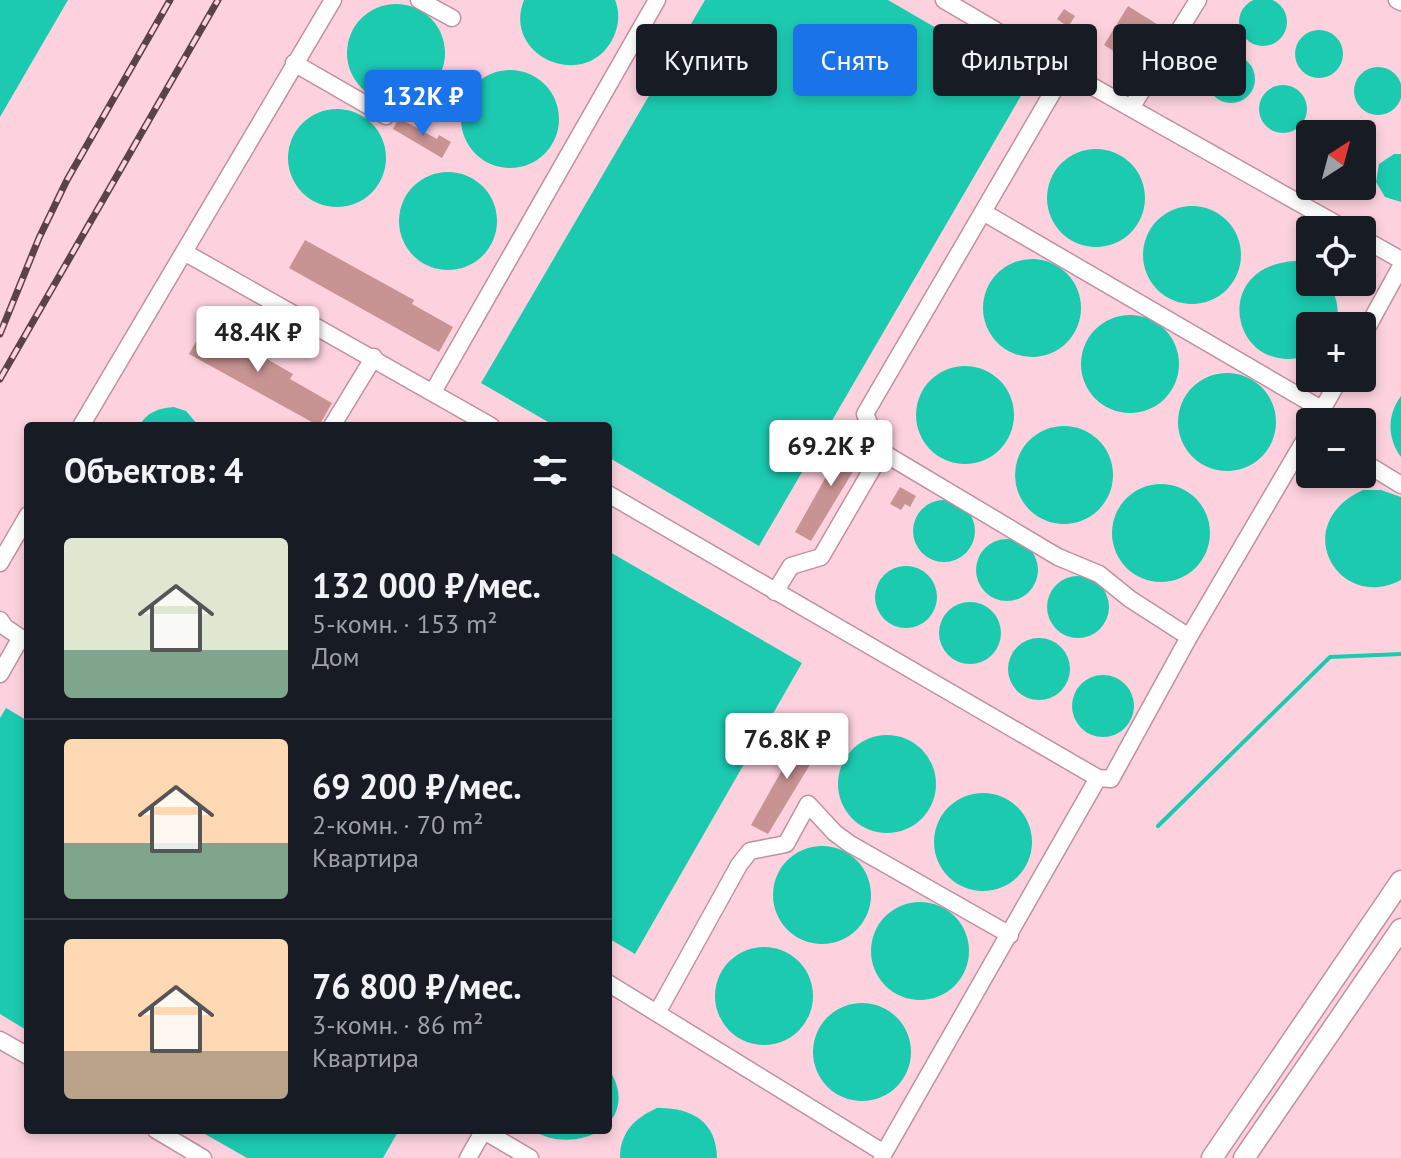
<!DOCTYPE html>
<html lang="ru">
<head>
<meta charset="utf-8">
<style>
  :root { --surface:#171b24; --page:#20242c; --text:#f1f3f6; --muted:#9ea1a6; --line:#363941; --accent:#1a73e8 }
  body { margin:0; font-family:"PT Sans",sans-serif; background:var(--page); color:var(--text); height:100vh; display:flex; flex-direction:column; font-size:30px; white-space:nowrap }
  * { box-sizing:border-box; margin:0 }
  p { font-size:26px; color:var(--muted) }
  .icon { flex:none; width:44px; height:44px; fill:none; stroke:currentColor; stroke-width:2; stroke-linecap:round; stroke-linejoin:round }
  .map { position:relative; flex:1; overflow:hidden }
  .side { position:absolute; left:24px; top:422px; width:588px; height:712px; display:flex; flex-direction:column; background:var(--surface); border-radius:8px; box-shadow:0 4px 12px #0003 }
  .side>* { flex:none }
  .hud { position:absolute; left:636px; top:24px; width:644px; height:72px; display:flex; gap:16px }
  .needle { width:52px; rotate:36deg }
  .controls { position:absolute; left:1296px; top:120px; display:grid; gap:16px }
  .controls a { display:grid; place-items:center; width:80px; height:80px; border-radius:8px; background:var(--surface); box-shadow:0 4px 12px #0003; font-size:40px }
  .price { position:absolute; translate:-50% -68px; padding:0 18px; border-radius:8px; background:#fff; color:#222; font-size:26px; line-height:52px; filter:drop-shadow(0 2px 4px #0008) }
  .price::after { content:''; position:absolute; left:50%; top:48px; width:24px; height:18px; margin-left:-12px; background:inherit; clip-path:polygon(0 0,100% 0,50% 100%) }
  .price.active { background:var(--accent); color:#fff }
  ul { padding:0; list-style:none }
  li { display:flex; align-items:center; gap:24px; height:200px; padding:0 40px }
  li+li { border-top:2px solid var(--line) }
  li span { display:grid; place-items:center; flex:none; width:224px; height:160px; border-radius:8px; color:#555 }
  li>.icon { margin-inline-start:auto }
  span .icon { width:96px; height:96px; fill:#fffc; stroke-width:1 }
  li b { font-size:34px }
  h2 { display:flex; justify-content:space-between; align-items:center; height:96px; padding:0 40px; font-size:34px }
  .pill { padding:0 28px; border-radius:8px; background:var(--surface); box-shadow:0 4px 12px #0003; font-size:28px; line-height:72px }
  .pill.active { background:var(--accent); color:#fff }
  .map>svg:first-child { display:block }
  .water { fill:#1ccab0 }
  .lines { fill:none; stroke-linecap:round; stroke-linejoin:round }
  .stream { stroke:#1ccab0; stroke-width:4 }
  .building { fill:#c89393 }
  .minor-casing { stroke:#c2909f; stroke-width:19 }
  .major-casing { stroke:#c2909f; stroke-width:23 }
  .minor { stroke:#fff; stroke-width:16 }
  .major { stroke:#fff; stroke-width:20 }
  .rail-casing { stroke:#5a4249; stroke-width:7 }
  .rail { stroke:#fdd2de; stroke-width:4; stroke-dasharray:12; stroke-linecap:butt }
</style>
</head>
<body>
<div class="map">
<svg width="1401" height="1158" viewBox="0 0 1401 1158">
  <rect width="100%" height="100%" fill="#fdd2de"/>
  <path class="water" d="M1239 22a24 24 0 1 1 48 0a24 24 0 1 1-48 0Z
    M0,0H68L0,117Z
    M524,0H615C620,12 619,25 614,36C588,94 501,57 524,0Z
    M705,0H888L1029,82L759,546L608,457V426H555L481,383Z
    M347 53a49 49 0 1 1 98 0a49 49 0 1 1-98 0Z
    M1295 54a24 24 0 1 1 48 0a24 24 0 1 1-48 0Z
    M1207 79a24 24 0 1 1 48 0a24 24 0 1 1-48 0Z
    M1354 91a24 24 0 1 1 48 0a24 24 0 1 1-48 0Z
    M461 119a49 49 0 1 1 98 0a49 49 0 1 1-98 0Z
    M1259 109a24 24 0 1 1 48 0a24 24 0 1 1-48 0Z
    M288 158a49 49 0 1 1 98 0a49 49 0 1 1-98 0Z
    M1340,123C1365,123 1379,145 1362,164V134H1326Z
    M1047 198a49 49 0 1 1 98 0a49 49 0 1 1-98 0Z
    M1394,154H1401V202L1385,197L1376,182L1379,164Z
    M399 221a49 49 0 1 1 98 0a49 49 0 1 1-98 0Z
    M1143 255a49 49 0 1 1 98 0a49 49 0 1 1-98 0Z
    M983 308a49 49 0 1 1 98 0a49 49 0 1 1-98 0Z
    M1296,261L1310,266V282H1329C1336,297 1341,310 1335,326H1310V355C1233,382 1206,265 1296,261Z
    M1081 364a49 49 0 1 1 98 0a49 49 0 1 1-98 0Z
    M916 415a49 49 0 1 1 98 0a49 49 0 1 1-98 0Z
    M1178 422a49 49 0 1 1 98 0a49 49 0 1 1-98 0Z
    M1401,396V457C1387,438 1387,415 1401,396Z
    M174,407L186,411L199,426H139C147,412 159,408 174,407Z
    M1015 475a49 49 0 1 1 98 0a49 49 0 1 1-98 0Z
    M1112 533a49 49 0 1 1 98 0a49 49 0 1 1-98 0Z
    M1363,490H1381L1401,497V580C1339,613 1287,525 1363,490Z
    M913 531a31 31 0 1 1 62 0a31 31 0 1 1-62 0Z
    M976 570a31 31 0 1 1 62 0a31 31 0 1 1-62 0Z
    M608,551L802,663L635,954L608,938Z
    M875 597a31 31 0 1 1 62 0a31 31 0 1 1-62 0Z
    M1047 607a31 31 0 1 1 62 0a31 31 0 1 1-62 0Z
    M939 633a31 31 0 1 1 62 0a31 31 0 1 1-62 0Z
    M1008 669a31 31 0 1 1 62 0a31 31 0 1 1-62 0Z
    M1072 706a31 31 0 1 1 62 0a31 31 0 1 1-62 0Z
    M6,708L28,721V1031L0,1014V718Z
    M838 784a49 49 0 1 1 98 0a49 49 0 1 1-98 0Z
    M934 842a49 49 0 1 1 98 0a49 49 0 1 1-98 0Z
    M773 895a49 49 0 1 1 98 0a49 49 0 1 1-98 0Z
    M871 951a49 49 0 1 1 98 0a49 49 0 1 1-98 0Z
    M715 996a49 49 0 1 1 98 0a49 49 0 1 1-98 0Z
    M813 1052a49 49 0 1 1 98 0a49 49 0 1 1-98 0Z
    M608,1068C645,1122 577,1158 532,1130H608Z
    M657,1108C690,1107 717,1121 717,1158H620C620,1132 635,1118 657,1108Z
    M198,1130H399L383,1158H247Z"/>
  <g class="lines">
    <path class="stream" d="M1158,826L1330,657L1401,654"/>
  </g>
  <path class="building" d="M1128,6L1160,26L1136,65L1104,45Z
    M1064,9L1075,16L1068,27L1057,19Z
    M399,118L437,139L439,135L451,142L442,158L393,129Z
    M305,240L414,300L412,304L453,327L439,352L289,268Z
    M206,324L293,374L290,379L332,403L319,426L189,354Z
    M845,438L866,450L811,541L795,532L831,468L828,467Z
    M900,487L916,496L910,507L905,504L901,510L890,504Z
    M801,731L823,743L768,834L751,825L787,761L784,760Z"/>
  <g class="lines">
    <defs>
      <path id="minor" d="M419,0L452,18
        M944,0L1065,71L1347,230
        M1397,0L1401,2
        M294,63L386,116
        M1131,108L1198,0
        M983,212L1323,410
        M1362,238L1401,260
        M184,252L491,426
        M1362,337L1401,266
        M433,392L657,0
        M1315,422L1340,378
        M81,426L333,0
        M332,426L374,357
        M882,452L1058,557L1099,574L1130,599L1189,637
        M1362,461L1401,485
        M608,494L1098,778L884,1153
        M0,563L28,515
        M775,592L791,566L821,557L882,452L865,414L1065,71
        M0,620L5,627L27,642
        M0,674L20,639
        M1098,778L1111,779L1189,637L1310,431
        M608,983L884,1153L882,1158
        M657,1013L739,865L750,851L786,844L808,804L835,833L850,844L1010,935
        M0,1040L28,1056
        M156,1130L203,1158
        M484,1131L530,1158
        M468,1158L484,1130"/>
      <path id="major" d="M1212,1158L1401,881
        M1244,1158L1401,929"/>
    </defs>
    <use href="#minor" class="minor-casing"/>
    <use href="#major" class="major-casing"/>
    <use href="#minor" class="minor"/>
    <use href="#major" class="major"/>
    <defs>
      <path id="rail" d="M0,334L39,238L67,180L170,0
        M0,379L218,0"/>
    </defs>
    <use href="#rail" class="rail-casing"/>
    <use href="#rail" class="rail"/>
  </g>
</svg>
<div class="controls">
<a><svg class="needle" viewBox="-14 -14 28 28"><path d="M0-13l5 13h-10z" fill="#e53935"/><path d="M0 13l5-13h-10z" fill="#9ea1a6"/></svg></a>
<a><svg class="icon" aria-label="locate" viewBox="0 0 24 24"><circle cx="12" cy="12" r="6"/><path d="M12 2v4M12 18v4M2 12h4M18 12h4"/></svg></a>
<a>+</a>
<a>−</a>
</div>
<b class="price active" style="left:423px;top:138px">132K ₽</b>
<b class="price" style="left:258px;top:374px">48.4K ₽</b>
<b class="price" style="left:831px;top:488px">69.2K ₽</b>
<b class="price" style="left:787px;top:781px">76.8K ₽</b>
<div class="hud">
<a class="pill">Купить</a>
<a class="pill active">Снять</a>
<a class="pill">Фильтры</a>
<a class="pill">Новое</a>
</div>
<section class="side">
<h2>Объектов: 4<svg class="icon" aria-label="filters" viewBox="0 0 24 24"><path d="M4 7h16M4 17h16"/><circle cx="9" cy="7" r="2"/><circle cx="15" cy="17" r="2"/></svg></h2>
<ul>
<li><span style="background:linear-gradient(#dfe7d0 70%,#7fa58c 0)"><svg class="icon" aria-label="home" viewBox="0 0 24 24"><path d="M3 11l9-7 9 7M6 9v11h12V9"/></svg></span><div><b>132 000 ₽/мес.</b><p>5-комн. · 153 m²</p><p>Дом</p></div></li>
<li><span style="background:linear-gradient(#ffd9b3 65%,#7fa58c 0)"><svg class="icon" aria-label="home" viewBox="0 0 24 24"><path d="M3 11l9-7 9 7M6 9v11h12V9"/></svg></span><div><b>69 200 ₽/мес.</b><p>2-комн. · 70 m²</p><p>Квартира</p></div></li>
<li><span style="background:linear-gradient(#ffd9b3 70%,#b9a48a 0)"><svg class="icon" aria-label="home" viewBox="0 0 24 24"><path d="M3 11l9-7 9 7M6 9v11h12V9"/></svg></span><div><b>76 800 ₽/мес.</b><p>3-комн. · 86 m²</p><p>Квартира</p></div></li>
</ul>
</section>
</div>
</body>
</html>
